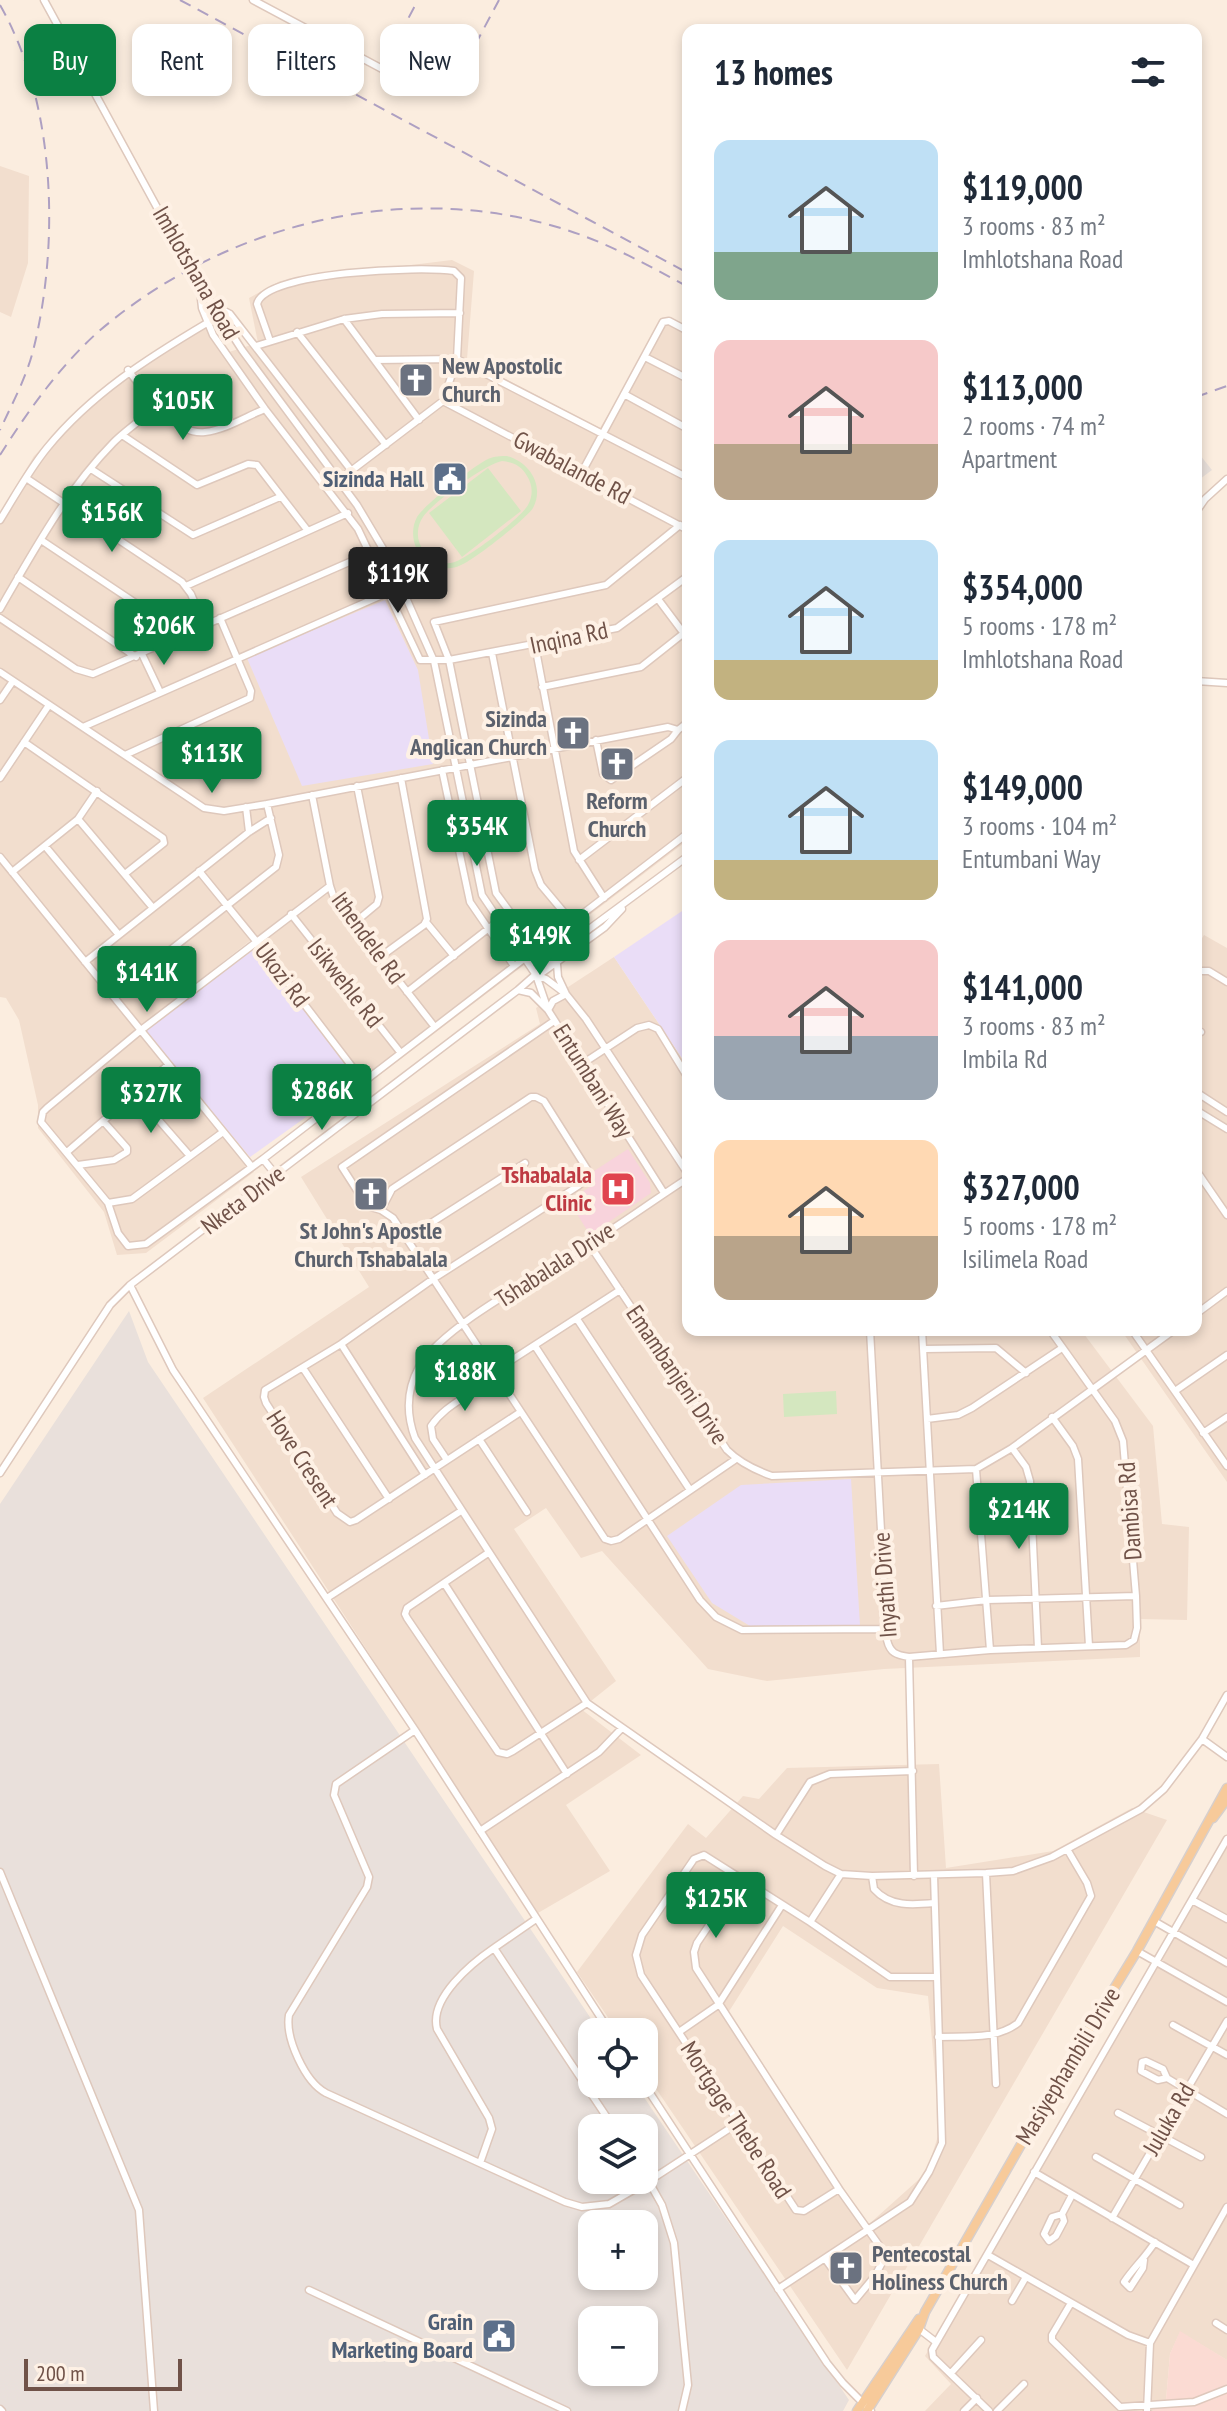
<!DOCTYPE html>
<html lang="en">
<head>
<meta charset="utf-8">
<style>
  :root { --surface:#fff; --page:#f2f2f3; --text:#1f2937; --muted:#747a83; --accent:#0b8043 }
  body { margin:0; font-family:"PT Sans Narrow",sans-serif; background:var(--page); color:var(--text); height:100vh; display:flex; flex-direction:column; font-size:30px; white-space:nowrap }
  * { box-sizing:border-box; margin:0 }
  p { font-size:26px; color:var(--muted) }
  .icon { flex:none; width:44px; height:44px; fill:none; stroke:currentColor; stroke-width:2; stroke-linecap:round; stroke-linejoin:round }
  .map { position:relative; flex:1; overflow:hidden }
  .details { position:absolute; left:682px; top:24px; width:520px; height:1312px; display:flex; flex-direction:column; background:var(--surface); border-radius:16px; box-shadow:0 4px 12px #0003 }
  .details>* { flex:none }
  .hud { position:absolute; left:24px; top:24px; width:538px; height:72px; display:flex; gap:16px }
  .tools { position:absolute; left:578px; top:2018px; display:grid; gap:16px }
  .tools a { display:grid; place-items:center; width:80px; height:80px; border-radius:16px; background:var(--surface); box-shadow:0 4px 12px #0003; font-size:40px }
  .scale { position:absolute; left:24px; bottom:20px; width:158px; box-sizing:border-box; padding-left:8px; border:4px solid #705248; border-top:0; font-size:22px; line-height:28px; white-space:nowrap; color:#705248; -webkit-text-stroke:6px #fef1e5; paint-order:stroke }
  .price { position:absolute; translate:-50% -68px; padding:0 18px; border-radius:8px; background:var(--accent); color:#fff; font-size:26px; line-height:52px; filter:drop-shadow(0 2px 4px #0008) }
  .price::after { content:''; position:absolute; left:50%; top:48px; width:24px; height:18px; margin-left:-12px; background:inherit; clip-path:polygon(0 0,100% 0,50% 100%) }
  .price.on { background:#222; color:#fff }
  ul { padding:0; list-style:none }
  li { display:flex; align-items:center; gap:24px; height:200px; padding:0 32px }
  li span { display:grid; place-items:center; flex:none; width:224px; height:160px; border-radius:16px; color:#555 }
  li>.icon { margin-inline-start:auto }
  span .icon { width:96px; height:96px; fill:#fffc; stroke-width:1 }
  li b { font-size:34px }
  h2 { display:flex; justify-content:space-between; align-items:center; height:96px; padding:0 32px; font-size:34px }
  .chip { padding:0 28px; border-radius:16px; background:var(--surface); box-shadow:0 4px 12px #0003; font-size:28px; line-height:72px }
  .chip.on { background:var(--accent); color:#fff }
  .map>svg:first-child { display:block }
  .residential { fill:#f2dece; fill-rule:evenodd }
  .commercial { fill:#fbdbd3 }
  .industrial { fill:#e9e0db; fill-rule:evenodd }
  .education { fill:#eaddf7 }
  .medical { fill:#f8d3dc }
  .green { fill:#d4e7bf; fill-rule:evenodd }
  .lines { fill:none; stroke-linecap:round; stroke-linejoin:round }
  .minor-casing { stroke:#dec8bc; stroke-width:9 }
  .major-casing { stroke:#d7cfcc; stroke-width:11 }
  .minor { stroke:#fff; stroke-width:6 }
  .major { stroke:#f7ca9a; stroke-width:8 }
  .rail { stroke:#aea0c2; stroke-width:2; stroke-dasharray:12 8; stroke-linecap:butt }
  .minor-bridge-casing { stroke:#dec8bc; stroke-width:9; stroke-linecap:butt }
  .minor-bridge { stroke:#fff; stroke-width:6 }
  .labels { text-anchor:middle; stroke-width:8; stroke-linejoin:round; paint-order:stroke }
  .street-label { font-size:24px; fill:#705248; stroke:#fef1e5 }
  .worship-label { font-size:24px; font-weight:bold; fill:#5b616d; stroke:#fef1e5; text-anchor:start }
  .service-label { font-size:24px; font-weight:bold; fill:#4e5e75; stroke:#fef1e5; text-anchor:end }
  .health-label { font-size:24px; font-weight:bold; fill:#be3a42; stroke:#fef1e5; text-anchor:end }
</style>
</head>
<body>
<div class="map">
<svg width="1227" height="2411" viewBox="0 0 1227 2411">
  <rect width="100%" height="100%" fill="#fbeddf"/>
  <path class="residential" d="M0,166L29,176L28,263L11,317L0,312Z
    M452,260L474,271L467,359L600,428L665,319L688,330V840L368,1084L256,936L136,1030L254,1172L146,1253L117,1255L104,1212L38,1128V1105L19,1020L6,998L0,997V513L34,456L116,377L211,322L229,352L258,343L249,298L280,281Z
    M1204,935L1227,948V1482L1121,1330H1196V948Z
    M614,957L688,1067V1330H1081L1153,1426L1162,1524L1189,1527L1187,1620L1140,1619V1657L884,1669L767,1681L708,1669L602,1551L581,1558L546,1508L514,1529L616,1681L581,1709L641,1755L566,1805L610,1871L538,1913L203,1398L369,1287L301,1177L540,1024L536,1008Z
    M939,1764L946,1868L1053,1851L1132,1808L1167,1820L847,2370L644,2071V2032H618L577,1972L688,1824L706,1838L743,1796L759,1799L787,1768ZM783,1926L877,1988L928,1996L940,2130L926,2173L868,2225L728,2013Z
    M1227,1835V2360L1180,2332L1170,2354L1166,2400L1152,2401L1153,2411H925L951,2384L925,2356Z"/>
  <path class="commercial" d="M1180,2331L1227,2360V2411H1153L1152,2401L1166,2400L1170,2354Z"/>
  <path class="industrial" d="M1196,450L1212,470L1196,482Z
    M129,1311L148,1362L600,2032H592V2084H635L849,2400L843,2411H0V1504ZM592,2128H644V2180H592ZM592,2224H644V2276H592ZM592,2320H644V2372H592Z"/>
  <path class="education" d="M385,600L418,670L433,764L302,786L247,658Z
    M688,907V1067L614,957Z
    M257,947L359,1079L250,1157L145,1031Z
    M851,1479L860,1625L750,1626L712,1603L667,1536L741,1485Z"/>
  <path class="medical" d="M628,1149L650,1183L651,1193L590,1235L569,1201L591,1186L594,1171Z"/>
  <path class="green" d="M507,456C529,462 545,485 533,508C526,519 474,560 461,565C454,569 445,569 437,567C417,560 407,536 417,517C424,505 475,465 488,459C495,456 500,456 507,456ZM502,461C513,462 522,466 527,476C533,485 533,496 528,505C521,518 465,561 451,563C440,564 430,559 424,551C416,541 416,527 423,517C432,503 487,463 502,461Z
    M488,468L521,511L462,557L429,513Z
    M836,1391L837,1414L784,1417L783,1394Z"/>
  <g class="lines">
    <defs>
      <path id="minor" d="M44,0L184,257
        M253,0L386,71
        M195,277L242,350L357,505L388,557L434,661L482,895L536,975L548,1010L664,1193
        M200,290L202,308L213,335L265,409L358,529L420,660H449L617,628L688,576
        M211,304L230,314L351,470
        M344,319L419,420
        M297,332L386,445
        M270,341L257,304C265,271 423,266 454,271L461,278L457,359L443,401
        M256,346L344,319L382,314L460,313
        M645,357L688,379
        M375,360L457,359L688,478
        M128,370C144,391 175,436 205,432C225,430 247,416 265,409
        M624,394L688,429
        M122,435L197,485L248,464L257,465L308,531
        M91,469L193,535L280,497
        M582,472L663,322L669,321L688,331
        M26,478L182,582L191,594L204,625
        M339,480L443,401L688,530
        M1196,512L1205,499L1227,479
        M0,520C15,496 29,470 47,448C91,394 148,358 207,323
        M41,540L152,614L169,641
        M18,577L136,657
        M186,586L348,513
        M658,599L688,639
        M0,609C33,552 66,491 113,443C126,430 142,419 156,408
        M0,618L76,669L93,674L370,553
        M535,645L574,851L604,898
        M492,653L535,870L541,885L572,922
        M142,654L160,692
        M0,672L204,808L224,811L267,804L668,727L678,730L688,722
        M1196,681L1227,683
        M542,687L641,667L684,633
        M0,700L13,681
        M83,727L389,592
        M596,740L603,774L611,780L671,739L678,730
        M24,742L163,838L164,843L126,873
        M125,755L250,698L251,691L220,618
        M442,770L470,902L514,966
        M0,778L49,705
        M312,795L330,886L334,898L434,1026
        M246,807L249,832
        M78,819L153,908
        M45,846L119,935
        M0,857L252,1167L263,1159L276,1175
        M579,860L688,777
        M199,871L256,941L363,1081
        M12,872L78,819L97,791
        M291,914L400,1052
        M426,922L454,956
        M353,924L377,904L379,897L357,786
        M537,949L496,893L449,660L434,622L606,585L680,525
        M380,957L424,925L427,919L401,778
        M524,959L536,962L548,961
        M85,962L249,832L271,818
        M1196,971H1209L1227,982
        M543,972L605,927L622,909
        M536,975L546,979L566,994L586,1019L688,1174
        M518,990L531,993L548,1010L553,1001L566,994L558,977L557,964
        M407,992L498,921
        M113,995L276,867L279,855L267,804
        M554,1021L342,1167L367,1206L381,1210L393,1218L605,1539L611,1541L619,1539L736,1459
        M1196,1033L1201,1032
        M582,1064L637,1028L649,1025L658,1029L688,1078
        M1196,1092L1227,1112
        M136,1094L190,1156
        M1196,1110L1227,1129
        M67,1152L168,1065
        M263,1159L688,833
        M78,1165L114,1160L127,1152V1148L104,1122
        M252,1167L146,1244L128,1246L118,1233L108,1203L41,1122L43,1112L47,1108L141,1030L330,886
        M1196,1170L1227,1215
        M688,1178C654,1200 621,1224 586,1246C543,1274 443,1325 419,1367C407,1389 406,1414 415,1438L587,1703L776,1835L825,1866L841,1874L872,1876L986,1873L1013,1871L1052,1857L1141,1809L1164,1789L1202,1739L1227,1695
        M108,1203L132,1199L223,1132
        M381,1210L392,1189L531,1097H536L544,1101L587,1169L584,1181L578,1186L433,1279L341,1344L265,1390L264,1397L266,1403L337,1513L350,1522L356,1520L519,1413
        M406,1239L525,1163
        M589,1244L727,1450C740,1463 755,1470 772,1476L976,1469L1012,1448L1174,1330
        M130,1285L173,1370L415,1730L610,2032
        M1196,1314L1227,1291
        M577,1319L690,1490
        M870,1330L887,1640C890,1653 896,1655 909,1657L914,1876
        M922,1330L940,1654
        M1132,1330L1227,1466
        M341,1344L425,1475
        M535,1346L700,1600L716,1617L742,1630L885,1629
        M924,1349L996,1348L1026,1373
        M303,1368L389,1499
        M1175,1391L1227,1355
        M1052,1417L1073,1446L1078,1459L1089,1646
        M927,1419L958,1415L972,1408L1062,1348
        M1203,1433L1227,1417
        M479,1439L527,1512
        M1012,1448L1026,1467L1030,1481L1038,1648
        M447,1460L433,1439L431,1426C449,1400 476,1396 493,1372L620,1290
        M976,1469L990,1650
        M0,1473L110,1305L130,1285L518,990L577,938L688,856
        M488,1553L407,1608L405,1614L407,1618L498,1752L507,1754L513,1751L587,1703
        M444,1583L567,1774
        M327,1598L461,1511
        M936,1606L987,1600L1136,1596
        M909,1657L990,1650L1126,1645L1134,1640L1137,1628L1136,1596L1123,1441L1115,1421L1050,1330
        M415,1730L336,1784L334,1795L369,1877L367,1887L289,2015C285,2038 305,2082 326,2093L565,2202L582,2207L609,2204L649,2181L738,2123
        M1202,1739L1227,1757
        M480,1831L599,1752L621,1729
        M776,1835L810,1782L830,1774L913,1771
        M0,1872L139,2210L154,2411
        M986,1873L996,2084
        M872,1876L874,1889C890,1907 912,1905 934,1903
        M741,1878L697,1943L694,1952L696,1968L839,2189L886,2255L875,2276L855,2300L826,2260
        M1192,1900L1227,1919
        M536,1919L494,1948L614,2128
        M1154,1921L1227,1963
        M810,1922L841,1874
        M1137,1951L1227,2002
        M1173,2025L1227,2055
        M679,2032L718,2005L782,1905
        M938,2037C965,2036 996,2040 1018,2023L1091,1896L1087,1883L1067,1849
        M1167,2078L1158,2080L1141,2071L1142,2062L1146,2061L1163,2069L1167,2078L1227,2114
        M644,2084L827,2363L843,2383L871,2411
        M1118,2113L1201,2157
        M1096,2157L1180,2205
        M480,2163L492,2129L489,2118L437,2029C429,1998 472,1963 494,1948
        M1034,2172L1192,2264
        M644,2173L662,2205L674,2243L688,2385L682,2411
        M839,2189L804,2211L796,2210L641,1975L636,1955L642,1935L694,1859L704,1855L810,1922L890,1977H936
        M1062,2214L1064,2221L1056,2236L1049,2241L1044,2234L1052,2217L1062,2214L1072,2195
        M1112,2218L1227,2021
        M988,2255L1128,2335L1150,2343
        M1144,2260L1143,2268L1130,2288L1124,2282C1134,2267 1145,2258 1155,2242
        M778,2289L910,2202L929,2172L942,2143L934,1875
        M309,2290L567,2411
        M1012,2301L1026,2277
        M1071,2303L1052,2335V2340L1120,2407L1194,2402L1227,2389
        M1216,2323L1227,2330
        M919,2329L936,2342
        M951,2373L981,2340
        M0,2409L2,2411
        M964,2411L977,2398
        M989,2411L933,2357L932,2350L1227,1839
        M997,2411L1024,2384
        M1147,2411L1150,2343L1227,2207"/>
      <path id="major" d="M1213,1818L1227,1799
        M857,2411L919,2319
        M867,2411L919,2329L925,2312L1054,2087L1137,1951L1227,1788"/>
    </defs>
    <use href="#minor" class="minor-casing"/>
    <use href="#major" class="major-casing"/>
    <use href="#minor" class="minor"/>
    <use href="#major" class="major"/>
    <path class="rail" d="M180,0L688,273
      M0,5C56,103 60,244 33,351C26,378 12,404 0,430
      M475,45L499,0
      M390,53L418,0
      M1196,397L1227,386
      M0,455C28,411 59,367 98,332C220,227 394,181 550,225C599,238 644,263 688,287"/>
    <defs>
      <path id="minor-bridge" d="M184,257L195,277"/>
    </defs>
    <use href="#minor-bridge" class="minor-bridge-casing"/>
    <use href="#minor-bridge" class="minor-bridge"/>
  </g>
  <defs>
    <symbol id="church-square" viewBox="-11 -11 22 22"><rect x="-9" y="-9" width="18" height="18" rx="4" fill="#6b7280" stroke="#fef1e5"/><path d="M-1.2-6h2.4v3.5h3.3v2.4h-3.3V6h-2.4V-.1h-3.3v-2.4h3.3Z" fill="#fff"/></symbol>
    <symbol id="civic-square" viewBox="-11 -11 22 22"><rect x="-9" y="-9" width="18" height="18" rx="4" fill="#5c6f8a" stroke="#fef1e5"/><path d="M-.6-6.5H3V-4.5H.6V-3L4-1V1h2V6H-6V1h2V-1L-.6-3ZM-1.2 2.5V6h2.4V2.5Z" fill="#fff"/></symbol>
    <symbol id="hospital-square" viewBox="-11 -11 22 22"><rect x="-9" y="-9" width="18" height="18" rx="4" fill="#e0444e" stroke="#fef1e5"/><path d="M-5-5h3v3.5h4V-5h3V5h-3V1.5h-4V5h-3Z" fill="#fff"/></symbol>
  </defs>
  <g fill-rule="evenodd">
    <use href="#church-square" x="396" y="360" width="40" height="40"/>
    <use href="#civic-square" x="430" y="459" width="40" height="40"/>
    <use href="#church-square" x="553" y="713" width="40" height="40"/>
    <use href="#church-square" x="597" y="744" width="40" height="40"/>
    <use href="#hospital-square" x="598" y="1169" width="40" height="40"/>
    <use href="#church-square" x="351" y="1174" width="40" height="40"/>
    <use href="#church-square" x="826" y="2248" width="40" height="40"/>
    <use href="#civic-square" x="479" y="2316" width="40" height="40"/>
  </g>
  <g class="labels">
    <g class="street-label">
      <text transform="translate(196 273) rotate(60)" y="8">Imhlotshana Road</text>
      <text transform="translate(572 468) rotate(28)" y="8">Gwabalande Rd</text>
      <text transform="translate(569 638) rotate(-12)" y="8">Inqina Rd</text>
      <text transform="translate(368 938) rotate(54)" y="8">Ithendele Rd</text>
      <text transform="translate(282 975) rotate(53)" y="8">Ukozi Rd</text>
      <text transform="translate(345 983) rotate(52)" y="8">Isikwehle Rd</text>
      <text transform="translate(593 1081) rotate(58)" y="8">Entumbani Way</text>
      <text transform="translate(243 1200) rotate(-37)" y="8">Nketa Drive</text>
      <text transform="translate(555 1265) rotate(-33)" y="8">Tshabalala Drive</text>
      <text transform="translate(677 1375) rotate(56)" y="8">Emambanjeni Drive</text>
      <text transform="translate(302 1459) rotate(57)" y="8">Hove Cresent</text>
      <text transform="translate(1130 1511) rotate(-94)" y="8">Dambisa Rd</text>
      <text transform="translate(885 1585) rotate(-94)" y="8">Inyathi Drive</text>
      <text transform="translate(1068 2066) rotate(-59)" y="8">Masiyephambili Drive</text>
      <text transform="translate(1169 2119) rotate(-60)" y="8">Juluka Rd</text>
      <text transform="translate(736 2120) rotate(57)" y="8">Mortgage Thebe Road</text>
    </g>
    <g class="worship-label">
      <text x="442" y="374">New Apostolic<tspan x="442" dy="28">Church</tspan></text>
      <text x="547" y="727" text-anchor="end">Sizinda<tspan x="547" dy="28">Anglican Church</tspan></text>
      <text x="617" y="809" text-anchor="middle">Reform<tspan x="617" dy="28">Church</tspan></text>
      <text x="371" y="1239" text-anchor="middle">St John's Apostle<tspan x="371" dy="28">Church Tshabalala</tspan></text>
      <text x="872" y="2262">Pentecostal<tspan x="872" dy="28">Holiness Church</tspan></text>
    </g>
    <g class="service-label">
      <text x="424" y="487">Sizinda Hall</text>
      <text x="473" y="2330">Grain<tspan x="473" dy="28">Marketing Board</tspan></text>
    </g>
    <g class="health-label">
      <text x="592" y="1183">Tshabalala<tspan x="592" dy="28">Clinic</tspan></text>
    </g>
  </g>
</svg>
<div class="tools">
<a><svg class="icon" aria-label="locate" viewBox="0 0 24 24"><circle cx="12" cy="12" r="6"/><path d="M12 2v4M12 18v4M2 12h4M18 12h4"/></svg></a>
<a><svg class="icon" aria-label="layers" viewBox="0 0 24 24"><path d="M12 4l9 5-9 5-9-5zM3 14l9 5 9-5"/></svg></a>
<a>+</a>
<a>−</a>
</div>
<div class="scale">200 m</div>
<b class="price" style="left:183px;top:442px">$105K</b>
<b class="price" style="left:112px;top:554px">$156K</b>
<b class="price on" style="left:398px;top:615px">$119K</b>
<b class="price" style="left:164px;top:667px">$206K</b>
<b class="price" style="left:212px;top:795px">$113K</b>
<b class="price" style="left:477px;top:868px">$354K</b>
<b class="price" style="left:540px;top:977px">$149K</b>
<b class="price" style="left:147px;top:1014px">$141K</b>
<b class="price" style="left:322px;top:1132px">$286K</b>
<b class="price" style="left:151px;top:1135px">$327K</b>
<b class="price" style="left:465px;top:1413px">$188K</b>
<b class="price" style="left:1019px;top:1551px">$214K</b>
<b class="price" style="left:716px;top:1940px">$125K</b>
<div class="hud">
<a class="chip on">Buy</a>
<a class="chip">Rent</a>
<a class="chip">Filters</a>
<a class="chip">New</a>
</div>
<section class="details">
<h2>13 homes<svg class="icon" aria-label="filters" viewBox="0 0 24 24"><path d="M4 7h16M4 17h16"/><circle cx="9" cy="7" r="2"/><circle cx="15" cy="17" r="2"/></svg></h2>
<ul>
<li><span style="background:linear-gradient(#bfe0f5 70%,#7fa58c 0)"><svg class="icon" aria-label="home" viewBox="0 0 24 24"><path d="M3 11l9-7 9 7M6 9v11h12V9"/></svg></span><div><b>$119,000</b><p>3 rooms · 83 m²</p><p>Imhlotshana Road</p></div></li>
<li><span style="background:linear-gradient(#f6c9c9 65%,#b9a48a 0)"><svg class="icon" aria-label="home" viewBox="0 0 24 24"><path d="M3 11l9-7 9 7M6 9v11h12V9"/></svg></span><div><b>$113,000</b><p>2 rooms · 74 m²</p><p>Apartment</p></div></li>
<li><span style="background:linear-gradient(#bfe0f5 75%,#c2b280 0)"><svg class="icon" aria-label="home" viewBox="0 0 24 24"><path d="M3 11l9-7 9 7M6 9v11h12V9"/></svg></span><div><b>$354,000</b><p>5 rooms · 178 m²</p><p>Imhlotshana Road</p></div></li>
<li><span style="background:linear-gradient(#bfe0f5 75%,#c2b280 0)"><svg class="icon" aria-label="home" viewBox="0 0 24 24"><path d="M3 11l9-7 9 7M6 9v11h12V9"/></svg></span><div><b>$149,000</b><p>3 rooms · 104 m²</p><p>Entumbani Way</p></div></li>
<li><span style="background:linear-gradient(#f6c9c9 60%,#9aa5b1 0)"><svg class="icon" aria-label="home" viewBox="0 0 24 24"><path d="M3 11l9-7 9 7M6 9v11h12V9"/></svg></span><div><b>$141,000</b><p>3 rooms · 83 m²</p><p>Imbila Rd</p></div></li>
<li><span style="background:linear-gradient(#ffd9b3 60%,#b9a48a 0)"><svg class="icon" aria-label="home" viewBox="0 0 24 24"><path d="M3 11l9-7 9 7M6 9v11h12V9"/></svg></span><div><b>$327,000</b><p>5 rooms · 178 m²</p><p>Isilimela Road</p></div></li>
</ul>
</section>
</div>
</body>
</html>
